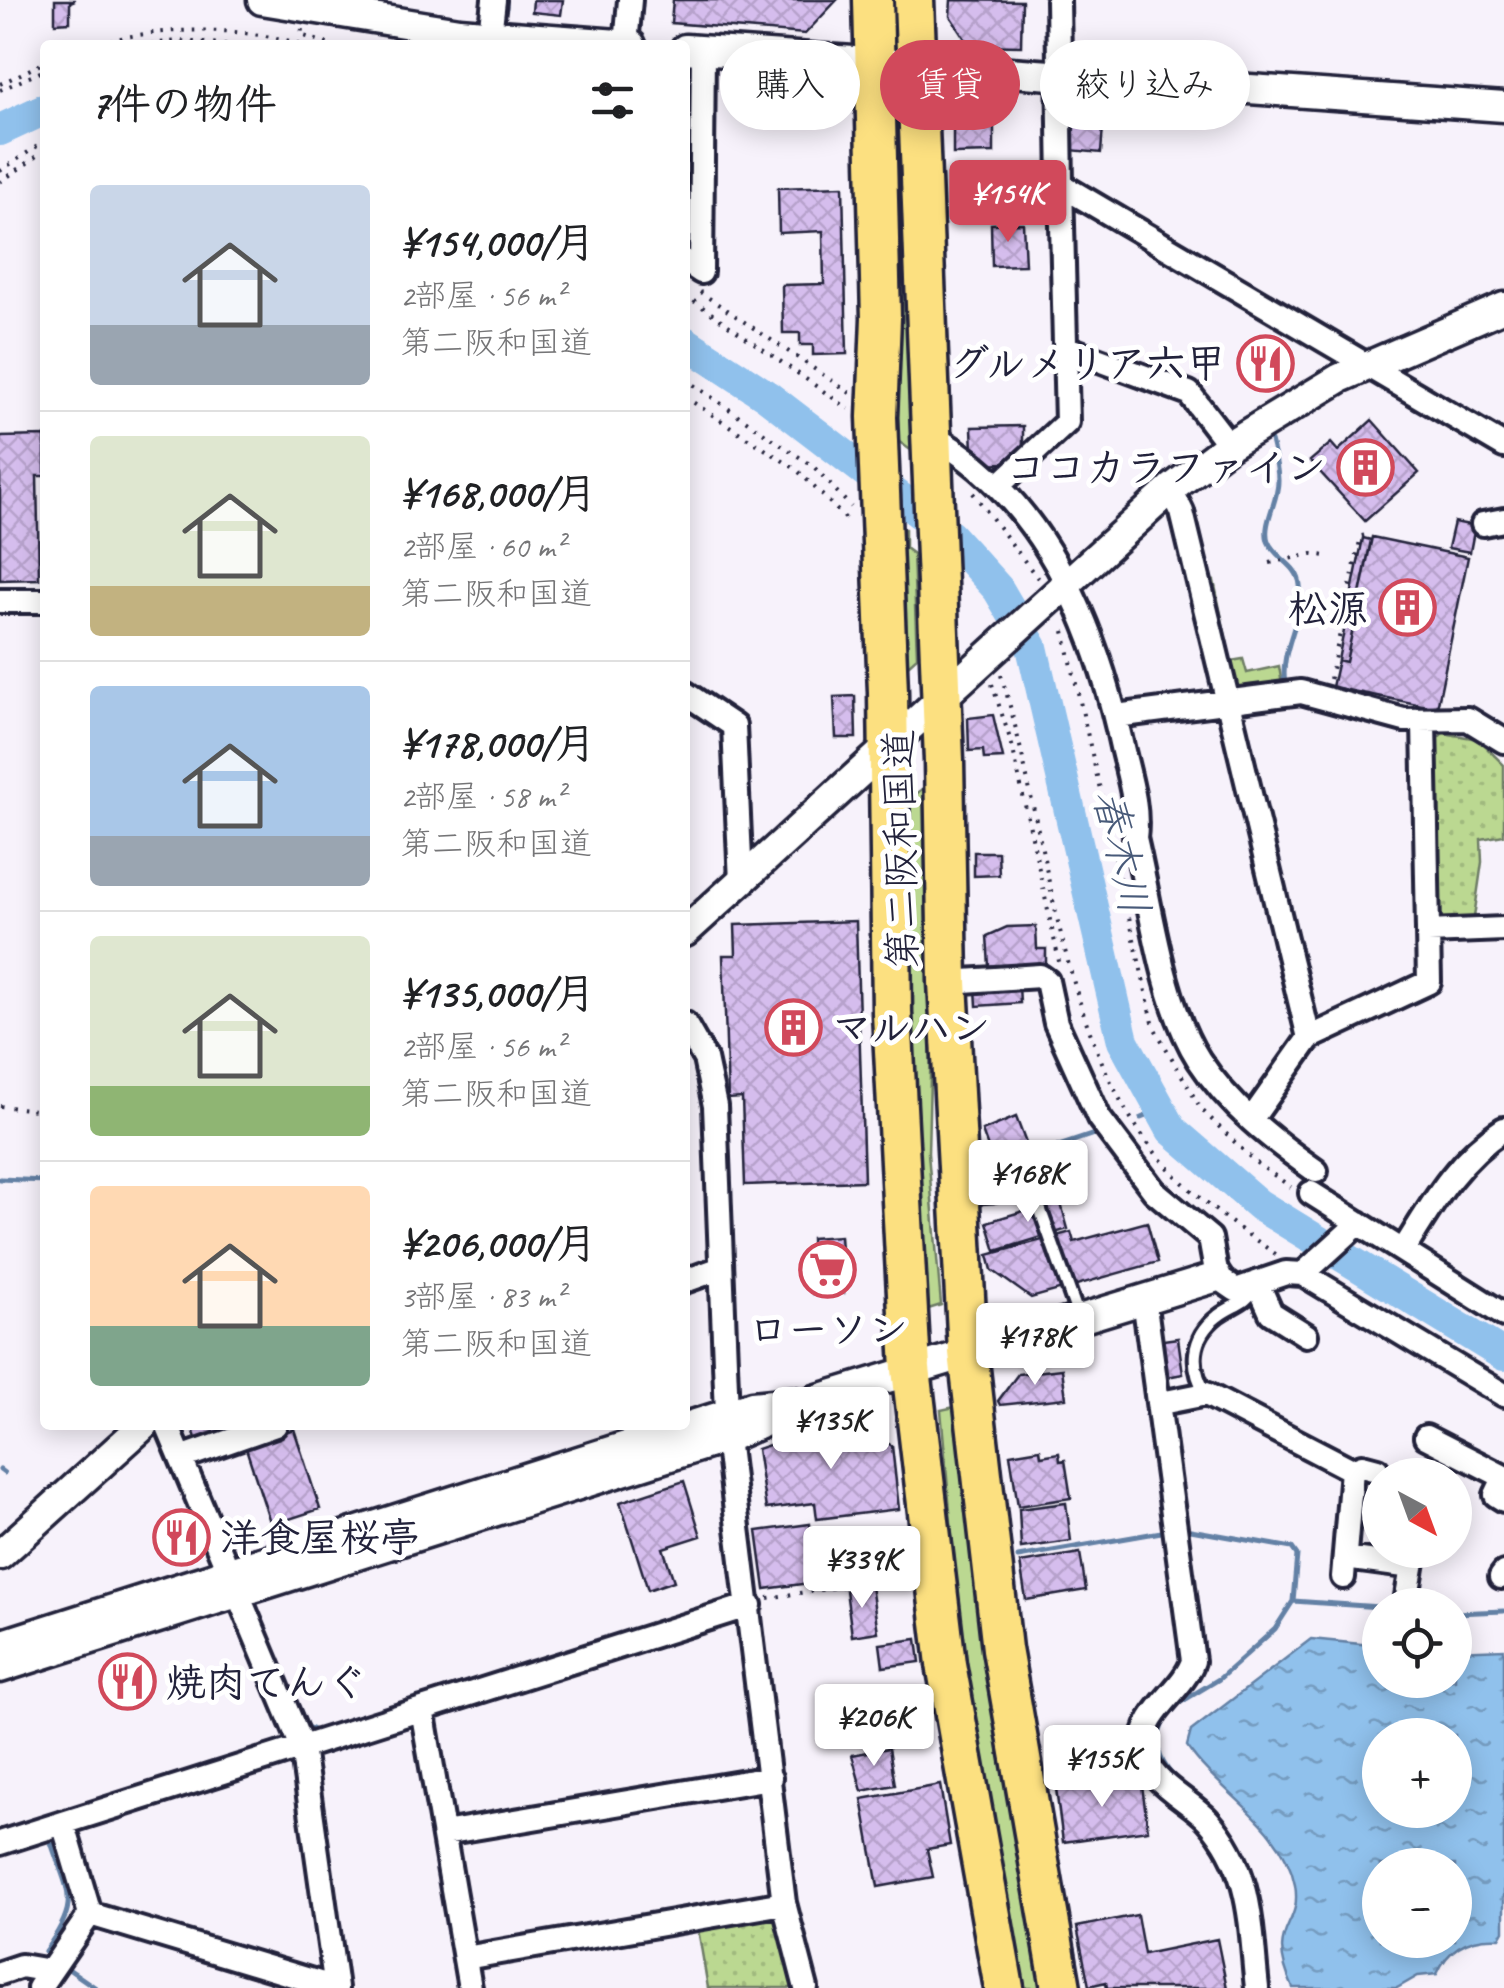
<!DOCTYPE html>
<html lang="ja">
<head>
<meta charset="utf-8">
<style>
  :root { --surface:#fff; --page:#f6f6f6; --text:#202124; --muted:#757577; --line:#e0e0e0; --accent:#d1495b }
  body { margin:0; font-family:Caveat,"Klee One",sans-serif; background:var(--page); color:var(--text); height:100vh; display:flex; flex-direction:column; font-size:38px; white-space:nowrap }
  * { box-sizing:border-box; margin:0 }
  p { font-size:32px; color:var(--muted) }
  .icon { flex:none; width:55px; height:55px; fill:none; stroke:currentColor; stroke-width:2; stroke-linecap:round; stroke-linejoin:round }
  .map { position:relative; flex:1; overflow:hidden }
  .details { position:absolute; left:40px; top:40px; width:650px; height:1390px; display:flex; flex-direction:column; background:var(--surface); border-radius:10px; box-shadow:0 5px 25px #0003 }
  .details>* { flex:none }
  .hud { position:absolute; left:720px; top:40px; width:632px; height:90px; display:flex; gap:20px }
  .needle { width:65px; rotate:139deg }
  .fabs { position:absolute; left:1362px; top:1458px; display:grid; gap:20px }
  .fabs a { display:grid; place-items:center; width:110px; height:110px; border-radius:50%; background:var(--surface); box-shadow:0 5px 25px #0003; font-size:50px }
  .price { position:absolute; translate:-50% -85px; padding:0 22px; border-radius:10px; background:#fff; color:#222; font-size:32px; line-height:65px; filter:drop-shadow(0 2px 5px #0008) }
  .price::after { content:''; position:absolute; left:50%; top:60px; width:30px; height:22px; margin-left:-15px; background:inherit; clip-path:polygon(0 0,100% 0,50% 100%) }
  .price.selected { background:var(--accent); color:#fff }
  ul { padding:0; list-style:none }
  li { display:flex; align-items:center; gap:30px; height:250px; padding:0 50px }
  li+li { border-top:2px solid var(--line) }
  li span { display:grid; place-items:center; flex:none; width:280px; height:200px; border-radius:10px; color:#555 }
  li>.icon { margin-inline-start:auto }
  span .icon { width:120px; height:120px; fill:#fffc; stroke-width:1 }
  li b { font-size:42px }
  h2 { display:flex; justify-content:space-between; align-items:center; height:120px; padding:0 50px; font-size:42px }
  .pill { padding:0 35px; border-radius:45px; background:var(--surface); box-shadow:0 5px 25px #0003; font-size:35px; line-height:90px }
  .pill.selected { background:var(--accent); color:#fff }
  .map>svg:first-child { display:block }
  .grass { fill:#bbd891; stroke:#6e7d66; stroke-width:2.5 }
  .park { fill:url(#park-dots); stroke:#6e7d66; stroke-width:2.5 }
  .water { fill:url(#water-ripples); stroke:#6481a5; stroke-width:2.5; fill-rule:evenodd }
  .lines { fill:none; stroke-linecap:round; stroke-linejoin:round }
  .stream { stroke:#6481a5; stroke-width:5 }
  .river { stroke:#90c1ec; stroke-width:32 }
  .building { fill:url(#building-cross-hatch); stroke:#22223b; stroke-width:2.5 }
  .service-casing { stroke:#22223b; stroke-width:19 }
  .minor-casing { stroke:#22223b; stroke-width:30 }
  .tertiary-casing { stroke:#22223b; stroke-width:35 }
  .trunk-casing { stroke:#22223b; stroke-width:45 }
  .path { stroke:#22223b; stroke-width:4; stroke-dasharray:2.5 8; stroke-linecap:butt }
  .service { stroke:#fff; stroke-width:11 }
  .minor { stroke:#fff; stroke-width:22 }
  .tertiary { stroke:#fff; stroke-width:28 }
  .trunk { stroke:#fce080; stroke-width:38 }
  .labels { text-anchor:middle; stroke-width:10; stroke-linejoin:round; paint-order:stroke }
  .poi-label { font-size:40px; font-weight:bold; fill:#22223b; stroke:#fff; text-anchor:end }
  .street-label { font-size:40px; fill:#22223b; stroke:#fff }
  .water-label { font-size:42px; font-style:italic; fill:#485a79; stroke:#fff }
</style>
</head>
<body>
<div class="map">
<svg width="1504" height="1988" viewBox="0 0 1504 1988">
  <defs>
    <pattern id="park-dots" width="8" height="8" patternUnits="userSpaceOnUse" patternTransform="scale(2.5)"><rect width="8" height="8" fill="#bbd891"/><path d="M2 2h.1M6 6h.1" fill="none" stroke="#a0b97e" stroke-width="1.8" stroke-linecap="round"/></pattern>
    <pattern id="water-ripples" width="26" height="14" patternUnits="userSpaceOnUse" patternTransform="scale(2.5)"><rect width="26" height="14" fill="#90c1ec"/><path d="M2 4q2-2 4 0t4 0M15 11q2-2 4 0t4 0" fill="none" stroke="#759cc0"/></pattern>
    <pattern id="building-cross-hatch" width="8" height="8" patternUnits="userSpaceOnUse" patternTransform="scale(2.5)"><rect width="8" height="8" fill="#d5bded"/><path d="M0 0l8 8M0 8l8-8" fill="none" stroke="#b7a2cc"/></pattern>
  </defs>
  <rect width="100%" height="100%" fill="#f7f2fb"/>
  <filter id="ink" filterUnits="userSpaceOnUse"><feTurbulence type="fractalNoise" baseFrequency=".01" numOctaves="2"/><feDisplacementMap in="SourceGraphic" scale="20" xChannelSelector="R" yChannelSelector="G"/><feConvolveMatrix kernelMatrix="1 2 1 2 8 2 1 2 1" color-interpolation-filters="sRGB"/></filter>
  <g filter="url(#ink)">
    <path class="grass" d="M895,123L902,124L916,454L891,436L899,253Z
      M892,521L905,529V548L913,554L917,657L898,674Z
      M1214,581L1231,661L1243,659L1247,673L1279,666L1282,685L1246,691L1233,684L1208,582Z
      M927,784L931,1040L928,1153L941,1305L925,1310L909,1073L910,800Z
      M959,1406L1043,1988H1018L965,1679L941,1410Z"/>
    <path class="park" d="M1443,733L1478,739L1504,765V835L1481,839L1482,862L1473,924L1446,925L1438,916L1432,743Z
      M769,1915L781,1924L796,1988H708L698,1929Z"/>
    <path class="water" d="M1311,1639L1380,1646V1680H1455V1651L1504,1649V1931L1500,1938C1471,1936 1449,1946 1437,1974L1418,1976L1397,1988H1293C1264,1925 1303,1930 1295,1885C1283,1823 1220,1795 1187,1746L1191,1731ZM1380,1735H1455V1810H1380ZM1380,1865H1455V1940H1380Z"/>
    <g class="lines">
      <path class="stream" d="M506,8V0
        M1271,441C1274,453 1278,467 1278,480C1279,500 1262,523 1268,541C1275,559 1298,564 1300,585C1304,622 1279,648 1285,685
        M1141,1118L1161,1110
        M982,1172L1100,1132
        M0,1179L45,1181
        M0,1470L4,1473
        M1185,1529L1292,1548L1297,1555L1293,1601
        M1018,1557L1167,1531
        M1455,1613L1504,1611
        M277,1659L307,1727L320,1733
        M1176,1705L1219,1679L1275,1629L1293,1601L1380,1607
        M1166,1717C1153,1741 1156,1757 1174,1777
        M45,1951C83,1899 67,1894 49,1836
        M67,1968L96,1988"/>
      <path class="river" d="M0,130L45,109
        M685,342L767,396L950,536L998,589L1032,647L1123,1041L1172,1130L1259,1205L1504,1355"/>
    </g>
    <path class="building" d="M55,0H75L70,2V22L55,23Z
      M533,0H563L561,15L532,12Z
      M673,0H837L805,34L671,23Z
      M951,0L1022,1L1021,46L969,45L950,16Z
      M1074,111L1104,113L1101,153L1070,150Z
      M994,128V153L953,154V130Z
      M843,186L847,354L813,355V345H800V333H783L782,285L824,284L823,231L779,233L778,188Z
      M1023,223L1025,265L992,266L991,224Z
      M1372,420L1419,473L1365,521L1310,461L1331,443L1338,451Z
      M1023,426V446L1004,463L984,464L973,452L972,427Z
      M45,436V476H37L39,579L0,580V437Z
      M1454,522L1475,526L1470,552L1448,548Z
      M1372,537L1468,557L1437,708L1332,687L1338,660L1346,662Z
      M1363,538L1371,540L1346,662L1338,660Z
      M855,696L856,738H836L834,697Z
      M993,715L1003,758L984,759L983,750L969,751L968,718Z
      M974,852H998L999,875L974,876Z
      M856,921L864,1181L745,1185L742,1098L728,1099L723,955H736L735,925Z
      M1036,926L1037,949H1046V963L989,966L987,936L1007,927Z
      M1019,985L1020,1003L977,1006L976,988Z
      M1016,1117L1029,1151L994,1164L982,1131Z
      M1060,1200L1068,1229L996,1251L987,1222Z
      M1147,1222L1158,1262L1031,1298L992,1270L988,1255L1071,1232L1074,1242Z
      M840,1236L844,1293L813,1294L811,1238Z
      M1178,1338L1183,1374L1167,1377L1163,1340Z
      M1062,1369L1066,1398L1000,1405L998,1401L1018,1374Z
      M849,1418L892,1446L899,1509L817,1519L815,1503L766,1509L757,1449Z
      M192,1425H243L197,1442Z
      M294,1429L320,1509L271,1525L245,1445Z
      M1040,1449L1041,1456L1059,1453L1060,1461L1065,1460L1071,1498L1018,1506L1010,1454Z
      M684,1481L701,1536L663,1548L674,1581L648,1590L620,1502Z
      M1066,1503L1071,1541L1021,1548L1019,1509Z
      M810,1524L817,1582L765,1589L757,1531Z
      M1080,1553L1086,1590L1026,1600L1020,1563Z
      M871,1586L878,1632L852,1636L846,1590Z
      M917,1639L920,1662L883,1667L880,1644Z
      M1101,1733L1105,1764L1054,1772L1050,1741Z
      M889,1748L895,1785L862,1791L852,1755Z
      M1141,1778L1148,1830L1063,1842L1056,1789Z
      M940,1785L950,1845L927,1849L933,1877L878,1887L862,1799Z
      M1137,1915L1144,1954L1217,1939L1227,1988H1107L1106,1982L1089,1986L1077,1927Z"/>
    <g class="lines">
      <defs>
        <path id="service" d="M964,1197L992,1195L1031,1184L1079,1318
          M1206,1394C1190,1367 1190,1338 1218,1316C1234,1304 1245,1305 1256,1287"/>
        <path id="minor" d="M1058,0L1061,185L1504,446
          M490,35L494,0
          M626,45L630,0
          M685,261L701,272L703,50
          M1067,348L1189,393L1229,445
          M930,435C1044,497 1096,625 1122,747C1129,777 1139,807 1135,838C1151,905 1162,1003 1199,1060C1229,1106 1272,1140 1316,1171
          M998,486L1067,422L1061,185
          M1171,489L1182,512L1309,1038
          M1483,524L1504,520
          M0,601H45
          M685,693L734,726L741,882
          M1116,716L1301,692L1404,720L1468,719L1504,741
          M1428,932L1504,929
          M948,982L1040,976L1047,981L1056,1023L1099,1118L1154,1191L1210,1238L1217,1277L1236,1290L1286,1273L1303,1274L1504,1395
          M685,1024L705,1059L715,1106L727,1414
          M1251,1120L1309,1038L1429,982L1424,722
          M1311,1193L1504,1315
          M1403,1251C1432,1204 1457,1159 1504,1129
          M1303,1274L1359,1223
          M685,1281L721,1268
          M1258,1284L1271,1313L1306,1335
          M1144,1299L1193,1661C1183,1691 1143,1711 1143,1746C1144,1781 1188,1798 1208,1820C1253,1871 1250,1925 1257,1988
          M1161,1403L1206,1394L1352,1470L1362,1466L1377,1470
          M167,1425L302,1747L336,1988
          M1426,1437L1504,1477
          M727,1438L784,1903L806,1988
          M181,1458L275,1425
          M1504,1478L1496,1495L1504,1500
          M1345,1558L1412,1567
          M1343,1577L1352,1470
          M1501,1577L1504,1573
          M1406,1602L1415,1550
          M422,1709L470,1988
          M63,1823L90,1914
          M444,1833L770,1778
          M0,1843L750,1605
          M90,1914L336,1988
          M465,1958L784,1903
          M0,1973L21,1966L50,1971
          M39,1988L90,1914"/>
        <path id="tertiary" d="M262,0L459,32L631,45
          M685,49L1504,107
          M685,932L1171,489L1229,445L1340,378L1504,307
          M0,1555L144,1425
          M0,1645L752,1406L793,1402
          M0,1668L727,1438L815,1400L1217,1277"/>
        <path id="trunk" d="M873,0L881,318L877,417L888,692L892,1013L911,1369L946,1664L1004,1988
          M914,0L944,761L948,982L968,1352L1002,1649L1061,1988"/>
      </defs>
      <use href="#service" class="service-casing"/>
      <use href="#minor" class="minor-casing"/>
      <use href="#tertiary" class="tertiary-casing"/>
      <use href="#trunk" class="trunk-casing"/>
      <path class="path" d="M302,29L301,35L332,45
        M89,45C164,26 232,25 306,45
        M140,45L178,41L239,45
        M0,84L45,62
        M0,90L45,70
        M0,171L45,141
        M0,182L45,151
        M700,292L850,393
        M685,295L849,409
        M685,379L814,467L851,507
        M685,397L797,470L847,520
        M973,493L1039,580
        M1270,563L1312,554L1326,556
        M1064,631L1154,1027L1201,1109L1255,1162L1291,1187
        M1001,675C1047,823 1056,1023 1150,1146C1185,1192 1230,1222 1277,1255
        M1330,679L1361,536L1366,535
        M992,684L1012,745L1060,966
        M0,1106L45,1111
        M768,1598L907,1576"/>
      <use href="#service" class="service"/>
      <use href="#minor" class="minor"/>
      <use href="#tertiary" class="tertiary"/>
      <use href="#trunk" class="trunk"/>
    </g>
  </g>
  <defs>
    <symbol id="restaurant-ring" viewBox="-11 -11 22 22"><circle r="9.5" fill="#fff" stroke="#d1495b" stroke-width="1.5"/><path d="M-5-6h1v4h1v-4h1v4h1v-4h1v5L-1.5 .5V6h-2V.5L-5-1ZM5-6V6H3V1.5H1.5Q1.5-4 5-6Z" fill="#d1495b"/></symbol>
    <symbol id="building-ring" viewBox="-11 -11 22 22"><circle r="9.5" fill="#fff" stroke="#d1495b" stroke-width="1.5"/><path d="M-4-6H4V6H1V3H-1V6H-4ZM-2.5-4.3h1.7v1.8h-1.7ZM.8-4.3h1.7v1.8H.8ZM-2.5-1h1.7V.8h-1.7ZM.8-1h1.7V.8H.8Z" fill="#d1495b"/></symbol>
    <symbol id="supermarket-ring" viewBox="-11 -11 22 22"><circle r="9.5" fill="#fff" stroke="#d1495b" stroke-width="1.5"/><path d="M-6-5.5h2.5l.6 2H6L4.5 2H-2.5L-4.4-4H-6ZM-1.5 3.2a1.3 1.3 0 1 0 .1 0ZM3 3.2a1.3 1.3 0 1 0 .1 0Z" fill="#d1495b"/></symbol>
  </defs>
  <g fill-rule="evenodd">
    <use href="#restaurant-ring" x="1234" y="332" width="63" height="63"/>
    <use href="#building-ring" x="1334" y="436" width="63" height="63"/>
    <use href="#building-ring" x="1376" y="576" width="63" height="63"/>
    <use href="#building-ring" x="762" y="996" width="63" height="63"/>
    <use href="#supermarket-ring" x="796" y="1238" width="63" height="63"/>
    <use href="#restaurant-ring" x="150" y="1506" width="63" height="63"/>
    <use href="#restaurant-ring" x="96" y="1650" width="63" height="63"/>
  </g>
  <g class="labels">
    <g class="poi-label">
      <text x="1226" y="377">グルメリア六甲</text>
      <text x="1326" y="481">ココカラファイン</text>
      <text x="1368" y="622">松源</text>
      <text x="832" y="1041" text-anchor="start">マルハン</text>
      <text x="828" y="1343" text-anchor="middle">ローソン</text>
      <text x="220" y="1551" text-anchor="start">洋食屋桜亭</text>
      <text x="166" y="1696" text-anchor="start">焼肉てんぐ</text>
    </g>
    <g class="street-label">
      <text transform="translate(900 849) rotate(-91)" y="14">第二阪和国道</text>
    </g>
    <g class="water-label">
      <text transform="translate(1123 852) rotate(77)" y="15">春木川</text>
    </g>
  </g>
</svg>
<div class="fabs">
<a><svg class="needle" viewBox="-14 -14 28 28"><path d="M0-13l5 13h-10z" fill="#e53935"/><path d="M0 13l5-13h-10z" fill="#757577"/></svg></a>
<a><svg class="icon" aria-label="locate" viewBox="0 0 24 24"><circle cx="12" cy="12" r="6"/><path d="M12 2v4M12 18v4M2 12h4M18 12h4"/></svg></a>
<a>+</a>
<a>−</a>
</div>
<b class="price selected" style="left:1008px;top:245px">¥154K</b>
<b class="price" style="left:1028px;top:1225px">¥168K</b>
<b class="price" style="left:1035px;top:1388px">¥178K</b>
<b class="price" style="left:831px;top:1472px">¥135K</b>
<b class="price" style="left:862px;top:1611px">¥339K</b>
<b class="price" style="left:874px;top:1769px">¥206K</b>
<b class="price" style="left:1102px;top:1810px">¥155K</b>
<div class="hud">
<a class="pill">購入</a>
<a class="pill selected">賃貸</a>
<a class="pill">絞り込み</a>
</div>
<section class="details">
<h2>7件の物件<svg class="icon" aria-label="filters" viewBox="0 0 24 24"><path d="M4 7h16M4 17h16"/><circle cx="9" cy="7" r="2"/><circle cx="15" cy="17" r="2"/></svg></h2>
<ul>
<li><span style="background:linear-gradient(#c9d6e8 70%,#9aa5b1 0)"><svg class="icon" aria-label="home" viewBox="0 0 24 24"><path d="M3 11l9-7 9 7M6 9v11h12V9"/></svg></span><div><b>¥154,000/月</b><p>2部屋 · 56 m²</p><p>第二阪和国道</p></div></li>
<li><span style="background:linear-gradient(#dfe7d0 75%,#c2b280 0)"><svg class="icon" aria-label="home" viewBox="0 0 24 24"><path d="M3 11l9-7 9 7M6 9v11h12V9"/></svg></span><div><b>¥168,000/月</b><p>2部屋 · 60 m²</p><p>第二阪和国道</p></div></li>
<li><span style="background:linear-gradient(#a9c7e8 75%,#9aa5b1 0)"><svg class="icon" aria-label="home" viewBox="0 0 24 24"><path d="M3 11l9-7 9 7M6 9v11h12V9"/></svg></span><div><b>¥178,000/月</b><p>2部屋 · 58 m²</p><p>第二阪和国道</p></div></li>
<li><span style="background:linear-gradient(#dfe7d0 75%,#8fb573 0)"><svg class="icon" aria-label="home" viewBox="0 0 24 24"><path d="M3 11l9-7 9 7M6 9v11h12V9"/></svg></span><div><b>¥135,000/月</b><p>2部屋 · 56 m²</p><p>第二阪和国道</p></div></li>
<li><span style="background:linear-gradient(#ffd9b3 70%,#7fa58c 0)"><svg class="icon" aria-label="home" viewBox="0 0 24 24"><path d="M3 11l9-7 9 7M6 9v11h12V9"/></svg></span><div><b>¥206,000/月</b><p>3部屋 · 83 m²</p><p>第二阪和国道</p></div></li>
</ul>
</section>
</div>
</body>
</html>
